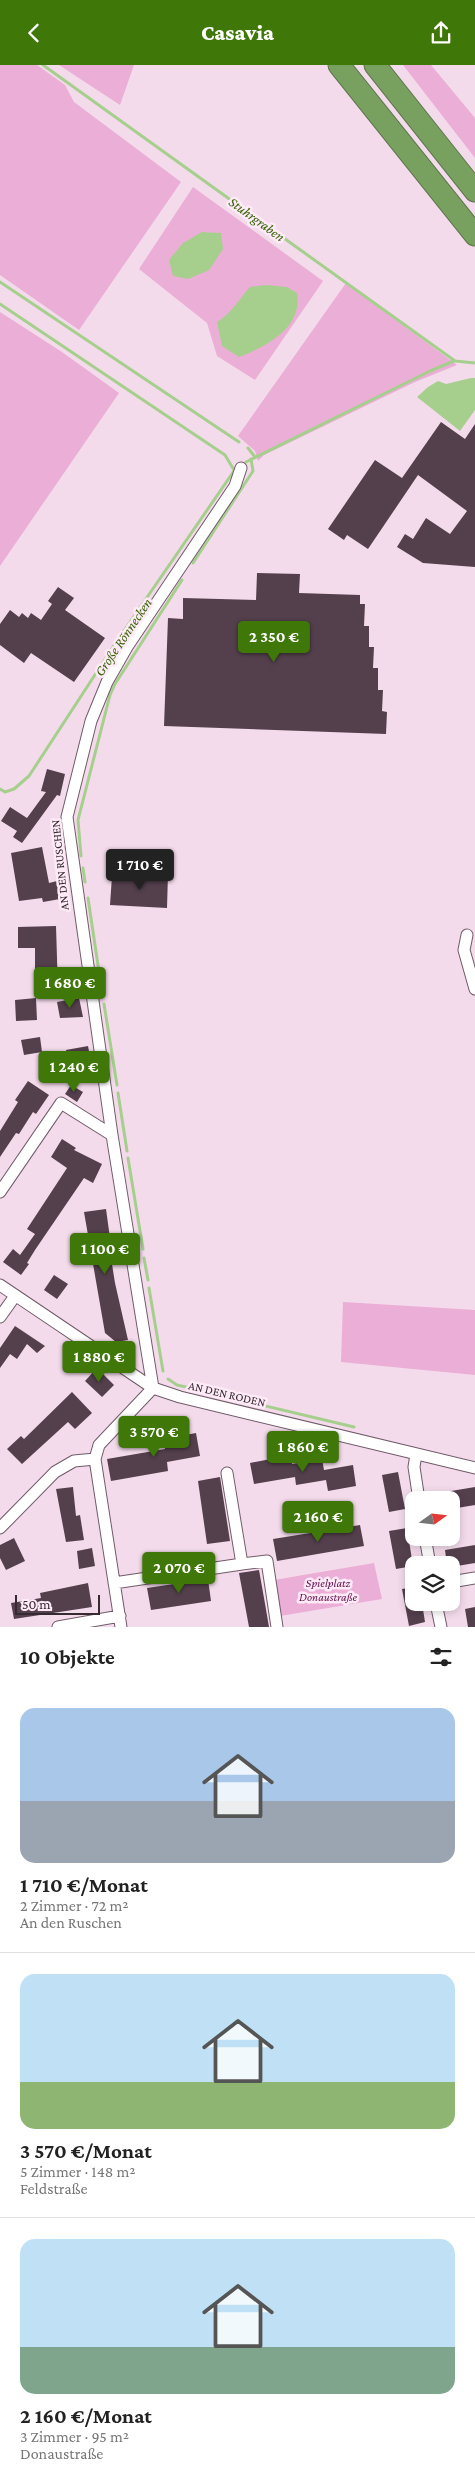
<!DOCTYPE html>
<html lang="de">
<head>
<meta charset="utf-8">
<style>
  :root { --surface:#fff; --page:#f2f2f2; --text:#222; --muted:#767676; --line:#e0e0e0; --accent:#3f7708 }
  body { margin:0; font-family:"Crimson Pro",serif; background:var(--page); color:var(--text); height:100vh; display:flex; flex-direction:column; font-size:19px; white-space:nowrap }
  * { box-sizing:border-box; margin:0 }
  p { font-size:16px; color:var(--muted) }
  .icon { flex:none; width:28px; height:28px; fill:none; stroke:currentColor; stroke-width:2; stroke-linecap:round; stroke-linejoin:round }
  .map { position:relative; height:1562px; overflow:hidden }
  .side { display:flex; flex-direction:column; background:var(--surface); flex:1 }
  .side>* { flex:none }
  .needle { width:32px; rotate:75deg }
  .buttons { position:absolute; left:405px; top:1426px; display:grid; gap:10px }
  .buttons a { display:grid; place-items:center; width:55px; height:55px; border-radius:10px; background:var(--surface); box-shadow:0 2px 8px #0003; font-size:25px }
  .scale { position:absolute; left:15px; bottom:12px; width:85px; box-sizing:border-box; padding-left:5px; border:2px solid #342a30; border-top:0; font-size:14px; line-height:18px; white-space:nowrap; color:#342a30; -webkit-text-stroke:4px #ffeaf7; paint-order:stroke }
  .price { position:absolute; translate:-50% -42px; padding:0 11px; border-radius:5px; background:var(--accent); color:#fff; font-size:16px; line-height:32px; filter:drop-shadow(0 1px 2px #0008) }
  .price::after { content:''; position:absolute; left:50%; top:30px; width:15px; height:11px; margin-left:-8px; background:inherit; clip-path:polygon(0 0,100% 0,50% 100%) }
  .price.current { background:#222; color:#fff }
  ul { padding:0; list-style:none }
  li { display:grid; align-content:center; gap:10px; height:265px; padding:0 20px }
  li+li { border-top:1px solid var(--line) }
  li span { display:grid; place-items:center; height:155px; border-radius:15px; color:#555 }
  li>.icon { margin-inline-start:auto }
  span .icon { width:90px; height:90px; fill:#fffc; stroke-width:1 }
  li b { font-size:21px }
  h2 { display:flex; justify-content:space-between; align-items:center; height:60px; padding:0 20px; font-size:21px }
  header { display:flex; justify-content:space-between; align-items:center; height:65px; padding:0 20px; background:var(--accent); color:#fff; font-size:22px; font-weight:800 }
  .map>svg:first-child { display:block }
  .green { fill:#ebaed6 }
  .water { fill:#a6cf8e }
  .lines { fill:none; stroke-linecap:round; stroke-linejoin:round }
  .stream { stroke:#a6cf8e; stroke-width:3 }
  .building { fill:#54404d }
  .street-casing { stroke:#715b69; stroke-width:13 }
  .highway-casing { stroke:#60774f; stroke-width:23 }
  .street { stroke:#fff; stroke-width:11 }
  .highway { stroke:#78a15f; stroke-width:21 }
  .labels { text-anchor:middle; stroke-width:5; stroke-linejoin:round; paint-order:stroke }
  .street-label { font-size:12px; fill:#342a30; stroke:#ffeaf7 }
  .park-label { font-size:12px; font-style:italic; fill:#60134d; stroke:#ffeaf7 }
  .water-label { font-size:14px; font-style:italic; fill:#356506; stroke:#ffeaf7 }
</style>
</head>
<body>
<header><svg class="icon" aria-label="back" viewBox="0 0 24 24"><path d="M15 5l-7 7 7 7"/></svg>Casavia<svg class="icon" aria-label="share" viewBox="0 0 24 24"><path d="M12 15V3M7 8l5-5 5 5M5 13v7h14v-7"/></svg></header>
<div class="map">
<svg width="475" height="1562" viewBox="0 0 475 1562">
  <rect width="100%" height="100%" fill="#f4dbeb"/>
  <path class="green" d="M0,0H37L65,20L74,37L181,117L79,265L0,210Z
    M59,0H134L120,40Z
    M403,0H431L475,53V93Z
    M193,122L323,216L255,315L217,291L207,258L139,204Z
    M346,218L457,300L415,317L264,390L258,396L255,386L238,371Z
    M0,247L62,287L119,328L0,501Z
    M343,1237L475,1245V1310L341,1297Z
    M374,1498L382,1534L280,1551L274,1515Z"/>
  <path class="water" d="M202,167L221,168L223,184L209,205L188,214L173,211L169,195L183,178Z
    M266,220L287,222L297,228C303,263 267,281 239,292L222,281L217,257C231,249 239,234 250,222Z
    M471,313H475V345L460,366L417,332L428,322L438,316L446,319Z"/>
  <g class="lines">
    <path class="stream" d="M43,0L455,296L475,298
      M0,217L239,377
      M0,239L225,390L234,405
      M248,383L255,392
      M246,397L430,306L454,296
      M193,498L253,406L251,394
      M0,724L5,727L14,724L29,711L117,576L236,403
      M81,791L78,755L110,630L115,619L182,515
      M83,803L85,817
      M88,833L102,927
      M104,939L117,1020
      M118,1028L127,1086
      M128,1093L143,1184
      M144,1193L148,1215
      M149,1223L163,1306
      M168,1314L177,1320L226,1331
      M236,1334L354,1362"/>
  </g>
  <path class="building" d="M441,357L465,374L475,359V502L423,498L397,482L405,469L413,474L426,453L450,469L467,446L418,410L368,484L347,470L344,475L328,464L375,395L402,413Z
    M257,508L300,509L299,528L360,530V539H365L364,561H369V582H374L373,603H378V625H383L382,646L387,647L386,669L164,661L168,553L183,554V533L256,535Z
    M58,522L74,533L65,545L105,573L74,617L31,588L24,598L0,580V559L10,545L19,552L22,548L28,553L31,548L41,555L52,539L48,536Z
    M47,704L65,709L60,731L57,730L22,778L13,772L17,766L1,756L10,742L27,753L46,727L41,726Z
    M42,782L49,818L57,816L60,834L43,837L42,833L19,836L11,788Z
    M150,808L168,809L167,843L110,840L112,811L150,813Z
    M56,861L58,925H35V883H18V862Z
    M36,933L37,955L16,956L15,935Z
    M79,933L83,952L60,953L57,937Z
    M40,972L42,987L24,990L21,975Z
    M88,981L92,1002L71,1007L66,985Z
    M28,1016L49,1030L36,1049L33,1047L19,1069L16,1068L0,1092V1066L18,1037L15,1035Z
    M71,1020L83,1027L77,1037L65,1029Z
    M62,1074L76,1083L74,1085L102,1099L93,1118L84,1113L35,1185L27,1198L29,1199L21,1210L3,1197L13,1184L20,1190L35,1169L27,1164L67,1103L51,1092Z
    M106,1144L110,1173L108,1174L115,1218L128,1275L116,1277L105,1268L84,1147Z
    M54,1210L68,1219L57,1234L44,1225Z
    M15,1261L45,1281L37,1288L27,1279L17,1294L10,1289L0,1303V1283Z
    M97,1303L114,1320L102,1332L85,1316Z
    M72,1327L92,1348L75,1364L68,1357L22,1399L7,1384L21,1371L24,1374Z
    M196,1368L200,1391L167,1397L168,1406L111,1416L107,1394L165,1384L164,1374Z
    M291,1390L292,1399L322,1394L324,1405L353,1400L356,1421L328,1426L326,1415L296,1420L295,1412L254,1419L250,1398Z
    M398,1407L405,1444L389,1447L382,1410Z
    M220,1412L230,1476L207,1479L198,1416Z
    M73,1422L76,1451L80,1450L84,1475L66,1477L56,1424Z
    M475,1422V1440L451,1444V1435H427V1430Z
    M360,1460L364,1481L277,1496L273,1474Z
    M407,1463L413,1501L396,1504L389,1466Z
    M14,1473L25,1496L6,1505L0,1493V1480Z
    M475,1480V1498L451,1502V1500H447L445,1485Z
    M92,1483L95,1501L79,1504L77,1486Z
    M259,1505L264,1533L269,1562H249L239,1508Z
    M208,1514L211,1536L151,1545L147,1523Z
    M88,1518L92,1542L14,1554L11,1538L41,1533L40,1528Z
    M414,1522V1538H422L425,1557L409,1561L402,1524Z
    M475,1542V1562H468L465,1544Z"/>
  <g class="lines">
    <defs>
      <path id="street" d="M467,870L464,885L475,924
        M0,1127L61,1038L112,1070
        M0,1220L153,1323L180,1332L475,1403
        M0,1252L15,1231
        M153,1323L112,1070L67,752L91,656L107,617L127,582L235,421L241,403
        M416,1389L414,1402L419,1435
        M0,1463L55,1407L74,1396L95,1394
        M425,1472L430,1500
        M242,1499L267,1496L277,1562
        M451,1517L475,1513
        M114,1518L242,1499L227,1408
        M436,1538L441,1562
        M58,1562L120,1551
        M121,1562L95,1394L99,1380L153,1323"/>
      <path id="highway" d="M339,0L475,170
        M375,0L475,126"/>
    </defs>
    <use href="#street" class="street-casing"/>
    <use href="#highway" class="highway-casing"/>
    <use href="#street" class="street"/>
    <use href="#highway" class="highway"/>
  </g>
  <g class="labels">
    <g class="street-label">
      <text transform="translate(60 800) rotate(-96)" y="4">AN DEN RUSCHEN</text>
      <text transform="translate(227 1329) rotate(13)" y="4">AN DEN RODEN</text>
    </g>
    <g class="park-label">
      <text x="328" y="1522">Spielplatz<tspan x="328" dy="14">Donaustraße</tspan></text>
    </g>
    <g class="water-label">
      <text transform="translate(257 154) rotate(36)" y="5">Stuhrgraben</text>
      <text transform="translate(123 572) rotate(-56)" y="5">Große Rönnecken</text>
    </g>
  </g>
</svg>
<div class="buttons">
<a><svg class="needle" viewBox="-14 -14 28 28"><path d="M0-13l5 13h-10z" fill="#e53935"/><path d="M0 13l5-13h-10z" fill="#767676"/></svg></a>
<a><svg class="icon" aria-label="layers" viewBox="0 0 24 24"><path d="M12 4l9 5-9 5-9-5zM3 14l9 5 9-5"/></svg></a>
</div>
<div class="scale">50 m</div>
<b class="price" style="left:274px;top:598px">2 350 €</b>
<b class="price current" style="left:140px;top:826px">1 710 €</b>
<b class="price" style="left:70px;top:944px">1 680 €</b>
<b class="price" style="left:74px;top:1028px">1 240 €</b>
<b class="price" style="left:105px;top:1210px">1 100 €</b>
<b class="price" style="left:99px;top:1318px">1 880 €</b>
<b class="price" style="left:154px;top:1393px">3 570 €</b>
<b class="price" style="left:303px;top:1408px">1 860 €</b>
<b class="price" style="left:318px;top:1478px">2 160 €</b>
<b class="price" style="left:179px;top:1529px">2 070 €</b>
</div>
<section class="side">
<h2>10 Objekte<svg class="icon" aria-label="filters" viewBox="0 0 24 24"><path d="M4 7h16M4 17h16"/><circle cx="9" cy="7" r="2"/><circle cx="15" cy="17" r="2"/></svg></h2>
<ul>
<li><span style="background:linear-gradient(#a9c7e8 60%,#9aa5b1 0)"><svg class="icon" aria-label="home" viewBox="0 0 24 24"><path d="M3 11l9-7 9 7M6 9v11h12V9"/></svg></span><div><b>1 710 €/Monat</b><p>2 Zimmer · 72 m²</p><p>An den Ruschen</p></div></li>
<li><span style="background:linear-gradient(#bfe0f5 70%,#8fb573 0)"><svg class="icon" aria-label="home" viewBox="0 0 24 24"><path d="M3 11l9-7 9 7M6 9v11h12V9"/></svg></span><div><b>3 570 €/Monat</b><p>5 Zimmer · 148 m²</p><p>Feldstraße</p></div></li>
<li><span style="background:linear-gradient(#bfe0f5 70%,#7fa58c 0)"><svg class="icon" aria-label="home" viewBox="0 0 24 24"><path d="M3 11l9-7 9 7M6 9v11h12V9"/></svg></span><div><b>2 160 €/Monat</b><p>3 Zimmer · 95 m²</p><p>Donaustraße</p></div></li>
</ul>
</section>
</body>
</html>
